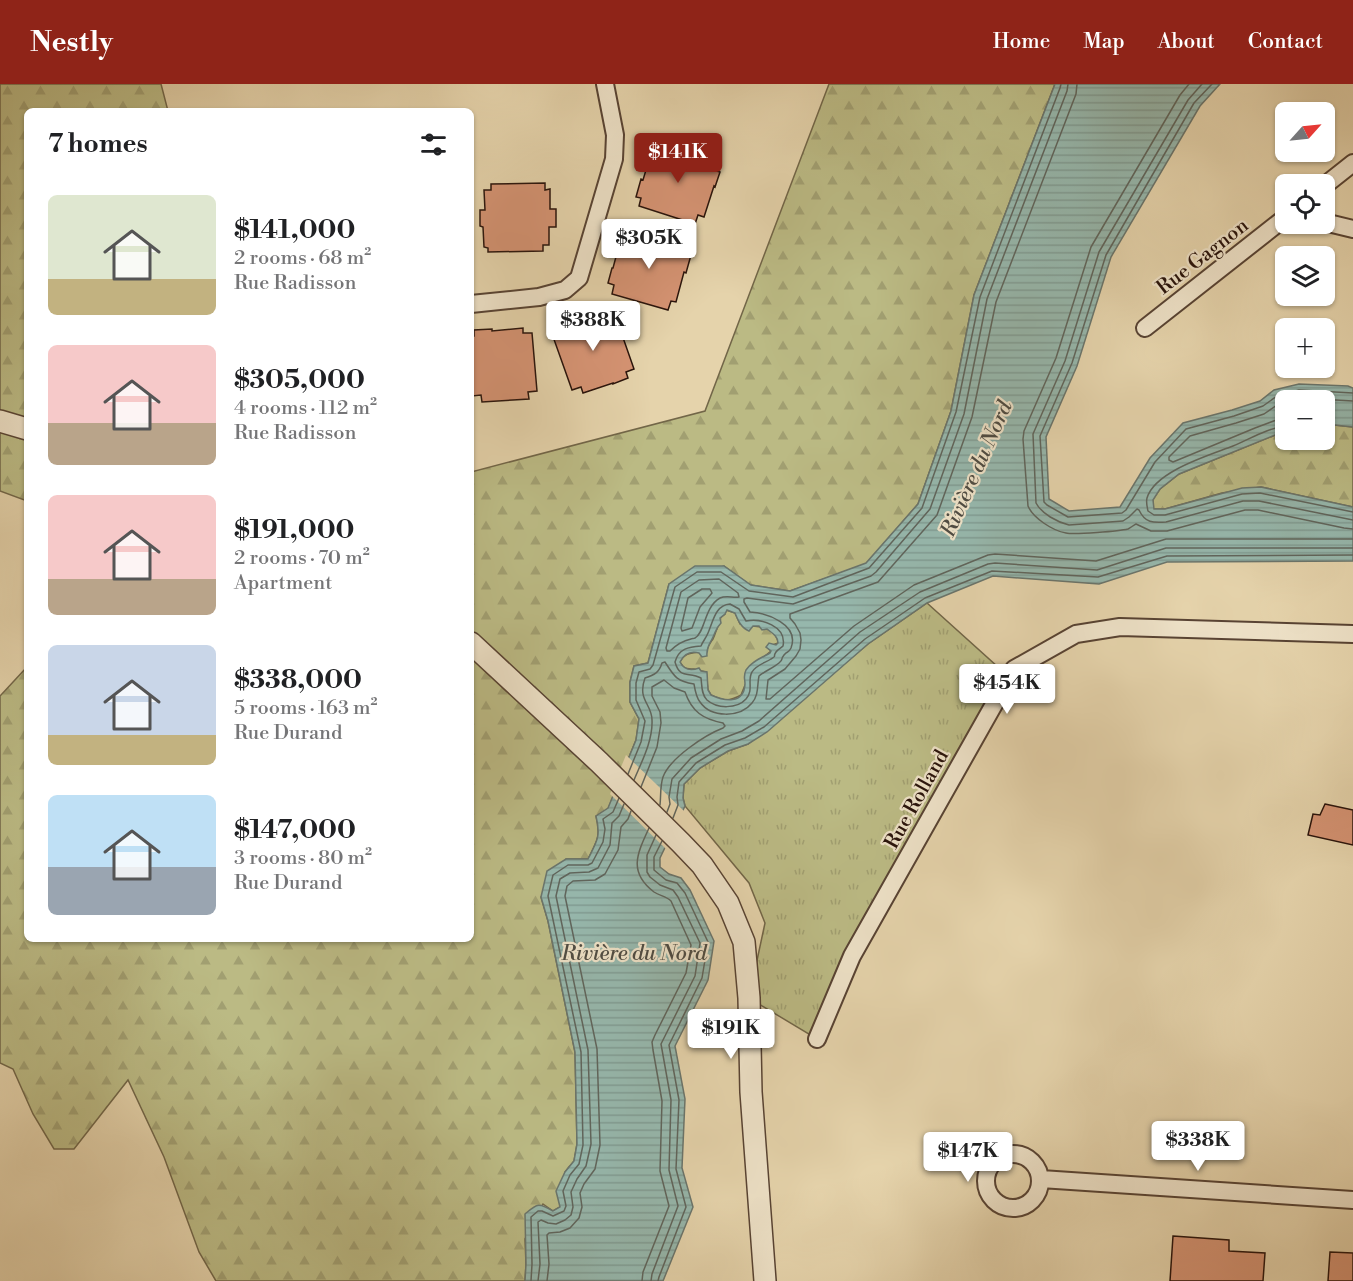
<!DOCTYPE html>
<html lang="en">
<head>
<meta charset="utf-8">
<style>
  :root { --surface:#fff; --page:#f2f2f2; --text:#202124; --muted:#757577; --accent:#8f2418 }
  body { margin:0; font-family:"Libre Bodoni",serif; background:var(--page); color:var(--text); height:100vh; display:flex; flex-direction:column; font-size:22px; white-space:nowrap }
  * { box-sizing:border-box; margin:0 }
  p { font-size:20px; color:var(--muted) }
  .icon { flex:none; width:33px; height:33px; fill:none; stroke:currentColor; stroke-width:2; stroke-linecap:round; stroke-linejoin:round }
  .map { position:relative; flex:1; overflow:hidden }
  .side { position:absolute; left:24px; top:24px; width:450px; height:834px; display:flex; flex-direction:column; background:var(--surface); border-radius:9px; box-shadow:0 2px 4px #0004 }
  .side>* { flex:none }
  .needle { width:39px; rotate:63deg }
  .tools { position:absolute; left:1275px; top:18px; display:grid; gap:12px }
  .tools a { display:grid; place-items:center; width:60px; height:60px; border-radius:9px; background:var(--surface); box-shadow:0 2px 4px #0004; font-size:30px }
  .price { position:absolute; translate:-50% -51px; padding:0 14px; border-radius:6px; background:#fff; color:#222; font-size:20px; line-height:39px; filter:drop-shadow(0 2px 3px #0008) }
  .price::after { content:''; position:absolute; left:50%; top:36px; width:18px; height:14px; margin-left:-9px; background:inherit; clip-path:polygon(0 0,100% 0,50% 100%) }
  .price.current { background:var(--accent); color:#fff }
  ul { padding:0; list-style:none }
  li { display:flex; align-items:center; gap:18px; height:150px; padding:0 24px }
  li span { display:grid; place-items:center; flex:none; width:168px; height:120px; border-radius:9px; color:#555 }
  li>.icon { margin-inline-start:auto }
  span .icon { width:72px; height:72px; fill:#fffc; stroke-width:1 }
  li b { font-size:26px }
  h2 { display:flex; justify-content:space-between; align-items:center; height:72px; padding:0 24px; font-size:26px }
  header { display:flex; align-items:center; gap:36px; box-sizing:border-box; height:84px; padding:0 30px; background:var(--accent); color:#fff }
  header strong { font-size:28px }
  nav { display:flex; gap:33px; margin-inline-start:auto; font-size:21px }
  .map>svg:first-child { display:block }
  .forest { fill:url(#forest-firs); stroke:#726648; stroke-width:1.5 }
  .park { fill:url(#park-tufts); stroke:#726648; stroke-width:1.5 }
  .water { fill:url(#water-rules); stroke:#6a756c; stroke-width:1.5; fill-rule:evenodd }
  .pier { fill:#e5d3ab }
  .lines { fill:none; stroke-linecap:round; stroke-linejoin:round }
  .shore { stroke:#60655c; stroke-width:1.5 }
  .building { fill:#d59373; stroke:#29130b; stroke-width:1.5 }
  .minor-casing { stroke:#584333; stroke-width:20 }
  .tertiary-casing { stroke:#584333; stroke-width:24 }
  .minor { stroke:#eee2c8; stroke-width:16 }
  .tertiary { stroke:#eee2c8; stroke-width:21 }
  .labels { text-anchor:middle; stroke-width:4.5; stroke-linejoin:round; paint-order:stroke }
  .street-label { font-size:20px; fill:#29130b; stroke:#eee2c8 }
  .water-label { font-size:21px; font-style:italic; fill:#4f4c43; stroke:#eee2c8 }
</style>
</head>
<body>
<header>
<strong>Nestly</strong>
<nav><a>Home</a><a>Map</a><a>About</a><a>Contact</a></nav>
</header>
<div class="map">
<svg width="1353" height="1197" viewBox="0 0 1353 1197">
  <defs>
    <pattern id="forest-firs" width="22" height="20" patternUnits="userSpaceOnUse" patternTransform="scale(1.5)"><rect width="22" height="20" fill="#bbba84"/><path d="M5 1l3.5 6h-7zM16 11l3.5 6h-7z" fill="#a19f71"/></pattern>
    <pattern id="park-tufts" width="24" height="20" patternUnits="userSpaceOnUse" patternTransform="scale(1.5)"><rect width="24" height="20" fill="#bbba84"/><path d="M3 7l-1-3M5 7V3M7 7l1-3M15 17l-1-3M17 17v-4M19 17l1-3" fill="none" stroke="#a19f71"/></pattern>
    <pattern id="water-rules" width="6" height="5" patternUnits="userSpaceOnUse" patternTransform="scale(1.5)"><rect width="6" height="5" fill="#96b7ac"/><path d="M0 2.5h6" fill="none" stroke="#819c93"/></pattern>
  </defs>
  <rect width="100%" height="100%" fill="#e5d3ab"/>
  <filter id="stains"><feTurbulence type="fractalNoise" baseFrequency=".00333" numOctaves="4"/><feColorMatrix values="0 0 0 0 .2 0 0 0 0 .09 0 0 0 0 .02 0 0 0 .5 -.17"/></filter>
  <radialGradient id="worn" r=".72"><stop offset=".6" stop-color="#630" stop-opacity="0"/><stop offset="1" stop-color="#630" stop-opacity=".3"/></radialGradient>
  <path class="forest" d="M0,0H161L168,27H27V417L0,407Z
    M829,0H1055L974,211L951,327L918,420L866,480L790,507L750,501L724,482L669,500L648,579L634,582L630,598V618L639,635L636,656L608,725L596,732C601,753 597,757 588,775H566L541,813L548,837L575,968L577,1060L574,1077L565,1088L560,1123L553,1127L543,1120L525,1155L526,1180L525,1197H216L199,1168L164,1073L128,996L74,1065H54L33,1030L13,985L0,979V612L27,583V855H471V388L705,327Z
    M1325,340L1353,343V423L1261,403L1222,409L1165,425H1153V415L1160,405L1179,390L1285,347L1286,356H1324Z
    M726,526L735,529L740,540L750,544L753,542C764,543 777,547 778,559L767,563L771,567L765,572L745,601L741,611C729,618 723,617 711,611L708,606L706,588C702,587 698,586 694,585C687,585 684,585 680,578C686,566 696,570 707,566C708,561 710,559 713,555C716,549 716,544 720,539L719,535L725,530Z"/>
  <path class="park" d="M927,519L1009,593L852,872L817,955L749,914L765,839L749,799L685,722L683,714L684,700L700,684L728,667L748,660L868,560Z"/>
  <path class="water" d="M1055,0H1220L1200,22L1111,173L1077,282L1046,353L1049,415L1069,427L1120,423L1150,374L1183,339L1232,326L1260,317L1274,306L1299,300L1348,302L1353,304V343L1325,340L1324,316H1286L1285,347L1179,390L1160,405L1153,416L1154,425H1165L1242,404L1261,403L1353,423V477L1167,478L1099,500L993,492L927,519L868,560L767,648L748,660L728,667L700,684L684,700L683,714L685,722L660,774V783L669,790L681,794L690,806L714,857L708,896L675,962L685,1015L682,1084L693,1123L663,1197H525L526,1180L525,1130C537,1120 538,1118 553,1127L560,1123L556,1107L565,1088L574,1077L577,1060L575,968L548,837L541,813L547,787L566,775H588C597,757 601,753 596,732L608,724L636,656L639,635L630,618V598L634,582L648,579L669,500L695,482H724L751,501L790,507L866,479L918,420L951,327L974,211ZM727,526L735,529C738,536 741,544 749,547L753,542H759L762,546L767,545C772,549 778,552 778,559L776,561L769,559L766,563L771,567L770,569C761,574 751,578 746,586C743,592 745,595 745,600C744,621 724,617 711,611L708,606L707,588L701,587L699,584C691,587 684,586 680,578C684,570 691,567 699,569L702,573L707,572C706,563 710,560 713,553C716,547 716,544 721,539L720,534L725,530Z"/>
  <path class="pier" d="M626,671L685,728L667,766L610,710Z"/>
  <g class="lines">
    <path class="shore" d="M1077,0L1076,10L996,218L972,333L937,431L878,498L790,530V534L795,540L800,549L801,556L800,565L796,572L785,585L768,596L766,615H770L854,542L914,501L988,471L995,470L1096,477L1166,455H1353
      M1189,0L1180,11L1091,163L1056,274L1024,347L1023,355L1028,422C1033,434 1053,447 1066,449C1074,451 1120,447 1128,445C1130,444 1134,441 1136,440L1151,447H1167L1245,426H1258L1344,444L1353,445
      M1202,0L1188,16L1099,168L1065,277L1033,350L1036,419C1042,430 1057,438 1069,441L1123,437L1129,433L1137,425L1139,426C1145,439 1153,439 1166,438L1243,417H1259L1353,436
      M1212,0L1194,19L1106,171L1072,279L1040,352L1044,418L1047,421L1068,433L1122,429L1126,426L1155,378L1186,345L1234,332L1263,322L1277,312L1299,306L1353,309
      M1290,316L1301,314L1353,317
      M1286,317L1280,319L1264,330L1236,339L1190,352L1169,373V376L1173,378L1255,344L1279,335L1286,334
      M1286,342C1268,344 1250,355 1233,362C1210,371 1155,387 1147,414C1146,418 1147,423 1148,427L1154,431H1165L1242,410L1260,409L1353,428
      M719,495L738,509L739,513C733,514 726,511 720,514C704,523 705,549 695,554C694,555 692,554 691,555C682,557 676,561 670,567H667L666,564L681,508L699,496Z
      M702,505H710L712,509L700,523L692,544L682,547L681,544L688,514Z
      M730,520L739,525L746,537C761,534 787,542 783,562C781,564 778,565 776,568C772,574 778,571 771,575C765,579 756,581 752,588C747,596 754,606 746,615C737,625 717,625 707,616C701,610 702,601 701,594C689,587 680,596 675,578C679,564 689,563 701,562C703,557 706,554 708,549C713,538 715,521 730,520Z
      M628,690L641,658L645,637L636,616V599L639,588L650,585L653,581L675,503L697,488H721L749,507L793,513L869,484L922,424L956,328L980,213L1060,4L1061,0
      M634,696C642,677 653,656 652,636C652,620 637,616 645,594C654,591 659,589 662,579L665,578C674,592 676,597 694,600C695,606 696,613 700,618C711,634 740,634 752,619C759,611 757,601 759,592C765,587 773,584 779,579C784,575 780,576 784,571C788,566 788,570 791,564C800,540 766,529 750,528L744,518V515L747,514L793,520L871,492L876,488L930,425L964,330L987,215L1067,7L1068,0
      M641,703L657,663L661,639L660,628L652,612V603L664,596L674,604L685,608C692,628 703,635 723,639L725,642L723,644C705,651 670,674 663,693C660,702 661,712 660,721
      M667,728L670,720L669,713L672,695L691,674L721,655L742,647L759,637L860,548L920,508L988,480L995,479L1097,486L1166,464H1353
      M673,734L678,721L677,713L679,698L696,679L725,661L745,654L764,643L865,555L925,514L992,487L1098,493L1167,472L1353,471
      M531,1197L532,1180L531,1133L538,1127H542L553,1132L564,1127L566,1122L563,1107L570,1091L579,1080L583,1061L581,968L548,812L553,791L568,781H588L592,779L603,758L605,745L603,735L613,728L619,714
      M538,1197L540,1180L538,1138L541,1136L548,1139L556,1140L565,1136L571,1131L573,1123L571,1108L577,1095L586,1082L591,1060L588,966L556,812L560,795L570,789L589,788L598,784L610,761L612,739L619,732L624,720
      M547,1197L549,1180L547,1151L549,1149L560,1148L570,1144L579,1134L582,1123L580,1109L584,1100L595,1085L600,1061L597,965L565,812L567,802L573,797L595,796L605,790L618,766L621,743L628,735L631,727
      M642,1197L643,1188L669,1122L660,1087L662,1017L653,966L652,958L655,951L686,889L691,861L671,817C666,812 660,812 654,808C628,788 637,770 649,744
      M651,1197L652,1190L678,1122L669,1086L671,1016L661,960L695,892L700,859L678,813L673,806L660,801L650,793L647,788V771L656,751
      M658,1197L659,1193L686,1123L676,1085L679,1016L669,961L702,894L708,858L685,809L677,799L666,796L654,786V773L662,757"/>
  </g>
  <path class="building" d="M660,59L716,77L713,86L720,88L715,103L714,102L704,133L698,131L695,140L639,122L641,114L636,113L641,95L643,96L652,66L658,68Z
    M545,99V106L550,105V125H556V143H549V161H543V167L488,168V164L484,163L483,143L480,142V126H485L484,106H491V100Z
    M630,147L687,163L686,170L691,171L686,189L684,188L676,218L671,217L668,226L612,210L614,201L608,199L612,184H613L621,154L628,156Z
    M613,225L634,285L626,288L628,294L613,300V299L583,309L581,303L572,306L551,247L559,246L557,242L574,236L575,238Z
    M523,244V249H532L537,307L528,308L529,315L513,316L482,318L481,311L472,312L471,252H474V246L492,245V247Z
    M1325,720L1353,726V761L1308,751L1313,730L1320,731Z
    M1173,1152L1229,1156V1167L1265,1169L1263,1197H1170Z
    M1330,1168L1353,1169V1197H1328Z"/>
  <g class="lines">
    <defs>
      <path id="minor" d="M1324,102L1353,79
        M1324,138L1353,145
        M471,220L539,213L565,206L579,194L614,75L615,51L605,0
        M1145,244L1286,133
        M817,955L852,872L1014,585L1076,550L1120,543L1353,550
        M986 1097a27 27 0 1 1 54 0a27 27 0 1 1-54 0Z
        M1041,1095L1353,1116"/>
      <path id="tertiary" d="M0,337L27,345
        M471,559L599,678L681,759L702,781L728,819L744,858L749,914L751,1008L765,1197"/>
    </defs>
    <use href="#minor" class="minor-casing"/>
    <use href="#tertiary" class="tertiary-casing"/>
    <use href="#minor" class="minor"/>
    <use href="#tertiary" class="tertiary"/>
  </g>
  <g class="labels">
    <g class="street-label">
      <text transform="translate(1202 172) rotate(-38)" y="7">Rue Gagnon</text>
      <text transform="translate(916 715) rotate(-61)" y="7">Rue Rolland</text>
    </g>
    <g class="water-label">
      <text transform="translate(976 385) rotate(-66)" y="7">Rivière du Nord</text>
      <text x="634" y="876">Rivière du Nord</text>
    </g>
  </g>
  <rect width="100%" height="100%" filter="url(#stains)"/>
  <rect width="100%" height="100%" fill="url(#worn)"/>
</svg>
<div class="tools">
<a><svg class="needle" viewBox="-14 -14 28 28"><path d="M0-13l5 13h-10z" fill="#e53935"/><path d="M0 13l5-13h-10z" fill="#757577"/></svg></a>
<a><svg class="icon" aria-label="locate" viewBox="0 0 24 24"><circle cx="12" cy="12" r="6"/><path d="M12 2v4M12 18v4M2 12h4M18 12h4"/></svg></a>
<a><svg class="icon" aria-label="layers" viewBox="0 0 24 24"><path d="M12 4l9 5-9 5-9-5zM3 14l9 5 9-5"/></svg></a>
<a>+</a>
<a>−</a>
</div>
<b class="price current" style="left:678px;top:100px">$141K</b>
<b class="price" style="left:649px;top:186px">$305K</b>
<b class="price" style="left:593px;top:268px">$388K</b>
<b class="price" style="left:1007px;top:631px">$454K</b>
<b class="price" style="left:731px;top:976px">$191K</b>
<b class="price" style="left:1198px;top:1088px">$338K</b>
<b class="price" style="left:968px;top:1099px">$147K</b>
<section class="side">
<h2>7 homes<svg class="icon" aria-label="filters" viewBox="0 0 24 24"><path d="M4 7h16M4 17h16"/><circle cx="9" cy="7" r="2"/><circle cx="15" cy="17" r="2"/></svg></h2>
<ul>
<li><span style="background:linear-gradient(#dfe7d0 70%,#c2b280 0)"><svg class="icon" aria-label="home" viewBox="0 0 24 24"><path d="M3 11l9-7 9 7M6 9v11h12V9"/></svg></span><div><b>$141,000</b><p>2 rooms · 68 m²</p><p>Rue Radisson</p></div></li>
<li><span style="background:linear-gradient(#f6c9c9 65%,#b9a48a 0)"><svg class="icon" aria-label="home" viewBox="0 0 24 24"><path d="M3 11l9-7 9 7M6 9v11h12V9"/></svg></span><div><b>$305,000</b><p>4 rooms · 112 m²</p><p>Rue Radisson</p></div></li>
<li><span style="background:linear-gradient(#f6c9c9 70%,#b9a48a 0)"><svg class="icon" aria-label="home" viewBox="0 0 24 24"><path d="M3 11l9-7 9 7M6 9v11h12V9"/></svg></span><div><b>$191,000</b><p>2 rooms · 70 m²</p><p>Apartment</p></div></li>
<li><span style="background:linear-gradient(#c9d6e8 75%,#c2b280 0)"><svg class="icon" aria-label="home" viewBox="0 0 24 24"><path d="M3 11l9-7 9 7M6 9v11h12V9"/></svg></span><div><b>$338,000</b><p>5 rooms · 163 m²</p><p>Rue Durand</p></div></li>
<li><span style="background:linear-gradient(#bfe0f5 60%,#9aa5b1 0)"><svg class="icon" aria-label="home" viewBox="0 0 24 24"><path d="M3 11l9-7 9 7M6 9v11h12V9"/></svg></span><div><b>$147,000</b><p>3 rooms · 80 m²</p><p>Rue Durand</p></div></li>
</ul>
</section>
</div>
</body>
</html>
